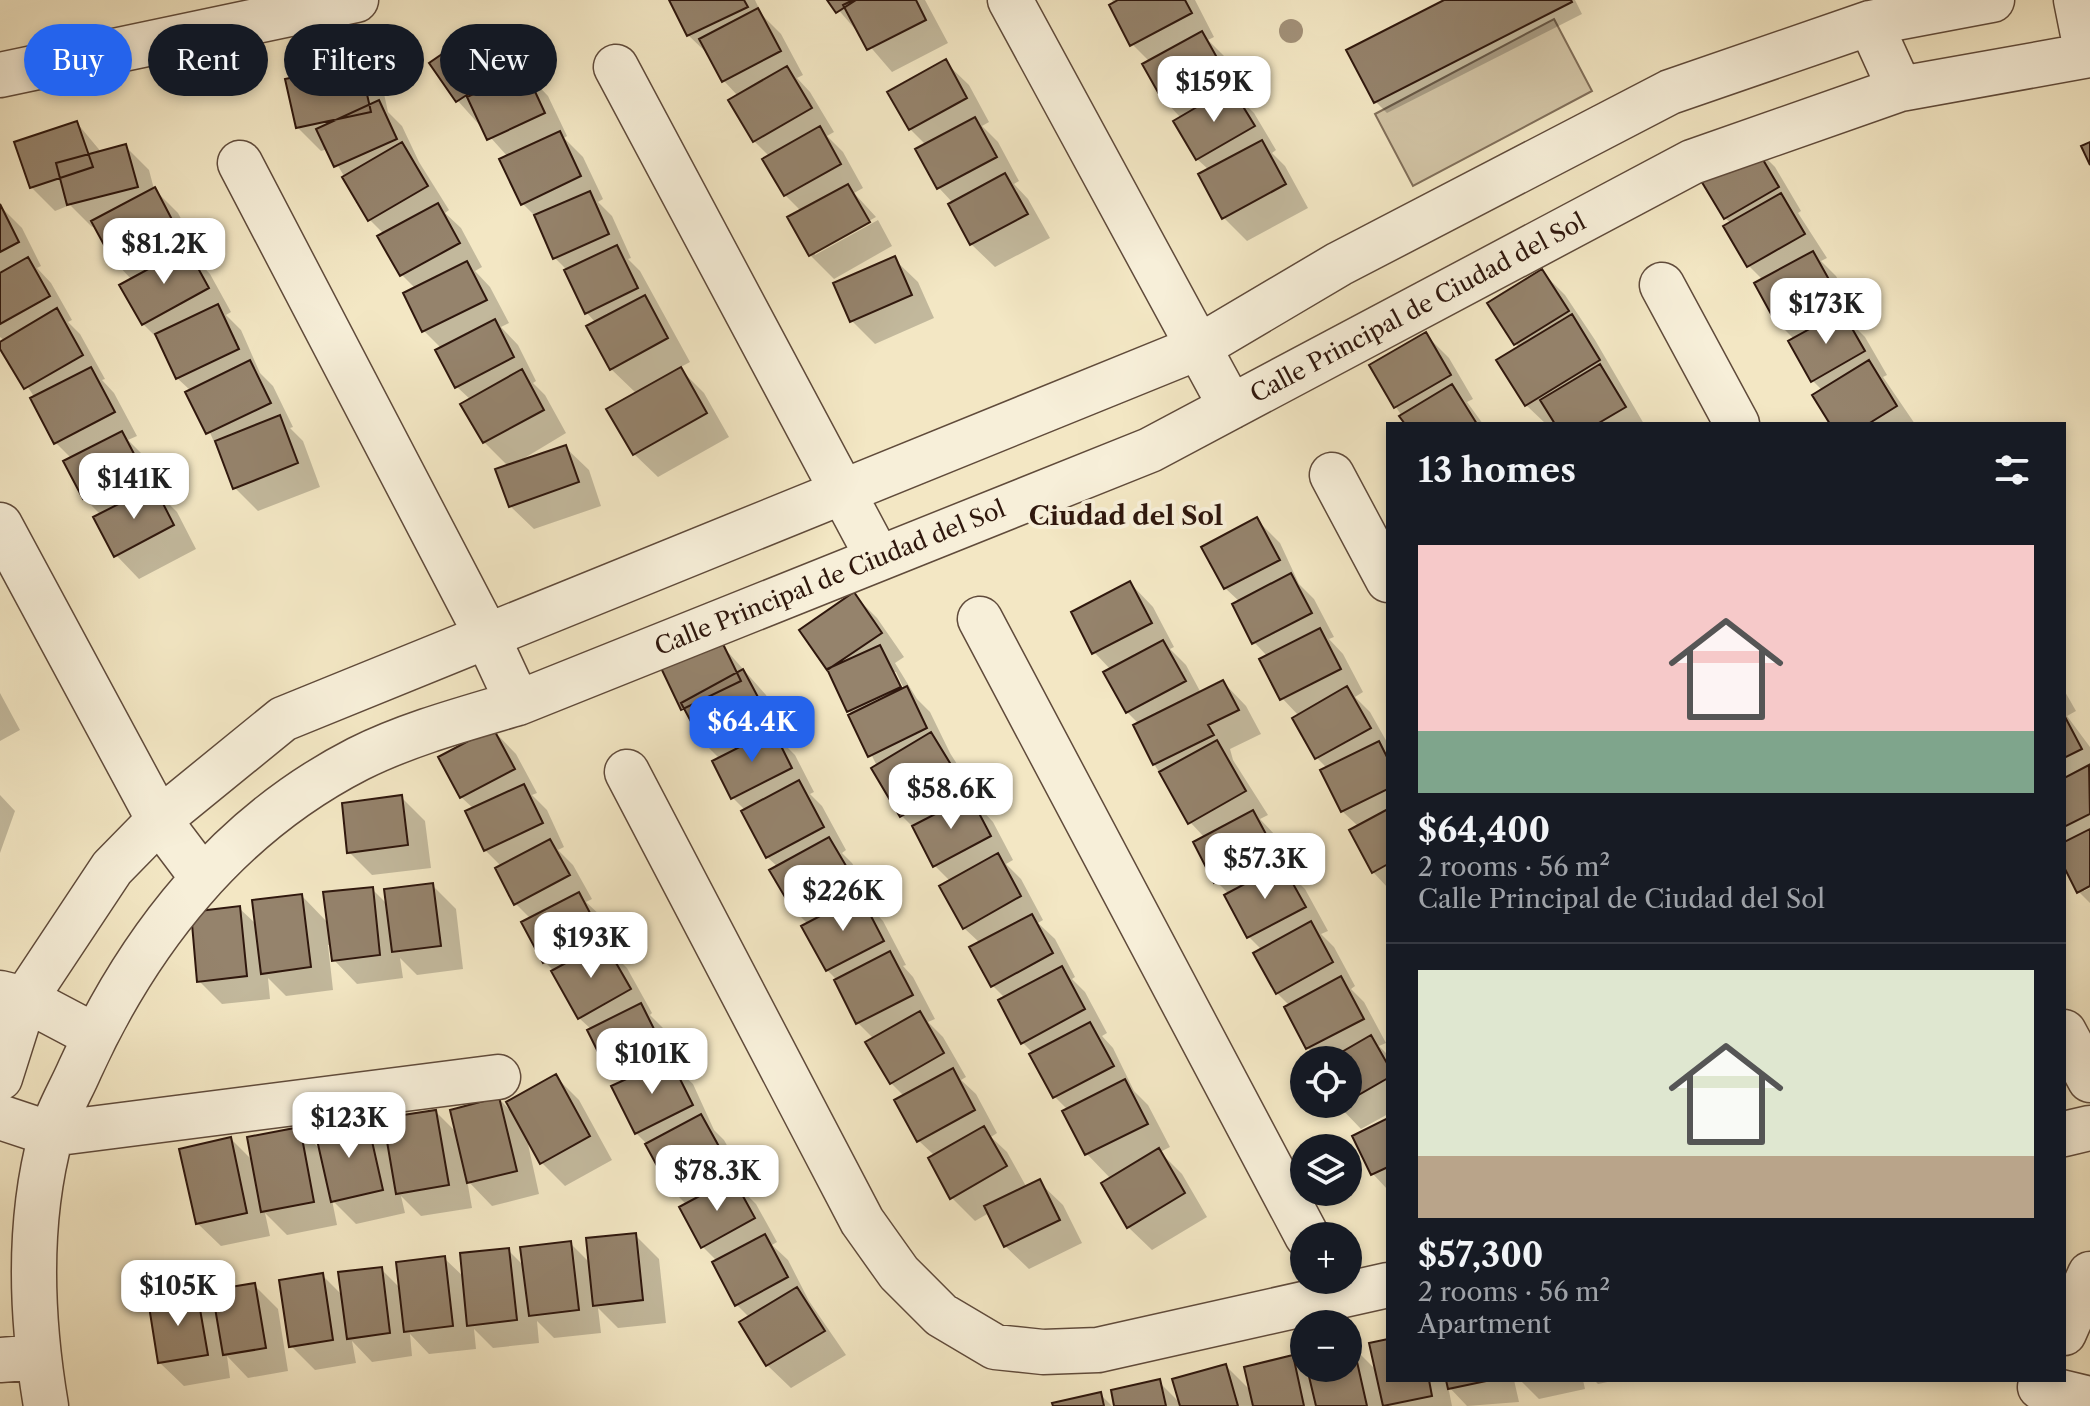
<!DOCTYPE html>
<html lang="en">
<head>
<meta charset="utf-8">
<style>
  :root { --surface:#171b24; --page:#242831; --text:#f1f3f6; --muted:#9ea1a6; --line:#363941; --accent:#2563eb }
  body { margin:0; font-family:"Libre Caslon Text",serif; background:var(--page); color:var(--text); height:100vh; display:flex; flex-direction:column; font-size:30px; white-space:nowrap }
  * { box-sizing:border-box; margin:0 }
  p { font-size:26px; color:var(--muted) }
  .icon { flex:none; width:44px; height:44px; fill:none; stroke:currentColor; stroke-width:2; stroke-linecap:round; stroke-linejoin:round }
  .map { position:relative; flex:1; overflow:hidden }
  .sheet { position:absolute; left:1386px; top:422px; width:680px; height:960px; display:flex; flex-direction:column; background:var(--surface); border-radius:0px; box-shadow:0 4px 12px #0003 }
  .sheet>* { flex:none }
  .guide { position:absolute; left:24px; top:24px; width:760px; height:72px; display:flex; gap:16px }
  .controls { position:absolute; left:1290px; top:1046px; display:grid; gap:16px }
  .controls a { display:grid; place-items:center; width:72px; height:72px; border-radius:50%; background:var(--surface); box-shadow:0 4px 12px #0003; font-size:40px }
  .price { position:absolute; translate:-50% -68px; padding:0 18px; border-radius:16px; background:#fff; color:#222; font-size:26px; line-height:52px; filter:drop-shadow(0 2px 4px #0008) }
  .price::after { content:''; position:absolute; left:50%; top:48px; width:24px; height:18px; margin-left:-12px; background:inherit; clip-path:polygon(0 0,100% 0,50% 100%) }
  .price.active { background:var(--accent); color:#fff }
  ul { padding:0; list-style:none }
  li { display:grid; align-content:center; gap:16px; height:424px; padding:0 32px }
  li+li { border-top:2px solid var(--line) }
  li span { display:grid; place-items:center; height:248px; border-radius:0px; color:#555 }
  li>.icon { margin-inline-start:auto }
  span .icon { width:144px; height:144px; fill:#fffc; stroke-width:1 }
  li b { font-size:34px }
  h2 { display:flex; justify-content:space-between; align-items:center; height:96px; padding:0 32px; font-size:34px }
  .pill { padding:0 28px; border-radius:36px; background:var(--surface); box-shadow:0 4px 12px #0003; font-size:28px; line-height:72px }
  .pill.active { background:var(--accent); color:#fff }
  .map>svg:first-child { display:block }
  .green { fill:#d2c4a5; stroke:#806e59; stroke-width:2 }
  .shadow { fill:#0003; fill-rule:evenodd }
  .building { fill:#95836c; stroke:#2f170d; stroke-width:2 }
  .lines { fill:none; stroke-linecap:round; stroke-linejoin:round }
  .minor-casing { stroke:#604b3b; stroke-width:47 }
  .minor { stroke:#f7efd9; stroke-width:44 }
  .tree { fill:#a29179 }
  .labels { text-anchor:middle; stroke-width:8; stroke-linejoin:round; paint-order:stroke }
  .street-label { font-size:24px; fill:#2f170d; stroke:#f7efd9 }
  .neighbourhood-label { font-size:26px; font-weight:bold; fill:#2f170d; stroke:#f7efd9 }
</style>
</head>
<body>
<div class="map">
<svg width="2090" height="1406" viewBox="0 0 2090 1406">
  <rect width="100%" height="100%" fill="#f3e7c4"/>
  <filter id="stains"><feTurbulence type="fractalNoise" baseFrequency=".0025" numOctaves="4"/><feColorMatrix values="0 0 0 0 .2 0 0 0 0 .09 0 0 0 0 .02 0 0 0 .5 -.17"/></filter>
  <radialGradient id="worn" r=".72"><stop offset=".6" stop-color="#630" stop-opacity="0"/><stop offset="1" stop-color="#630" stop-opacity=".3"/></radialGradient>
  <path class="green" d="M1554,19L1592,91L1413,186L1375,114Z"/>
  <path class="shadow" d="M671,0H755L762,15L781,34L803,75L797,78L810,92L834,132L827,136L843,152L863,188L854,193L876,217L815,251V255L878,220L892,246L834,279L810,255L802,212L785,195L770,157L754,141L738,96L724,81L711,57L688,35Z
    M830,0H925L948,43L892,72Z
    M1112,0H1195L1214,37L1208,40L1225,57L1246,94L1239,98L1254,113L1276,150L1272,153L1285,166L1308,208L1247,241L1224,218L1209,170L1197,159L1181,118L1166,102L1145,65L1150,62L1132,44Z
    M1449,0H1575L1582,14L1387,113L1375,101Z
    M480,31L518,76L525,72L548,96L567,136L564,138L583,157L603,199L598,202L612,216L631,258L628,259L640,271L690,362L679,368L704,393L729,437L658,477L634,454L637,394L611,369L596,323L587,313L566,269L555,258L537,218L523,204L508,157L458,101L432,64Z
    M945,62L969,85L989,122L982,126L998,142L1019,181L1014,184L1028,199L1050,238L995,267L971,244L953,203L939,188L918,150L926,145L910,129Z
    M360,65L383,89L388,112L402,126L419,162L449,210L445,213L461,228L482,267L475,271L490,287L509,323L501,327L518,345L536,381L533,383L545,395L566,433L513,465L565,447L589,470L601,506L534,529L510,506L509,467L484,442L471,400L457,387L442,349L424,331L406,294L416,289L402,275L380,237L384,234L370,220L328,149L321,151L297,127Z
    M77,123L102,153L126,147L149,170L154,189L178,213L200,255L195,258L210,274L231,312L226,315L241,330L260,373L273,386L293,427L290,428L303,441L320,487L258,511L235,488L191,391L177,378L160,341L143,324L132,280L117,264L96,226L92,227L70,205L55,211L31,187Z
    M1752,144L1775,167L1801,211L1798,213L1827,258L1821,261L1836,276L1858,316L1849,321L1865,337L1887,375L1883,377L1915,424H1832L1823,391L1813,381L1795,340L1778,323L1763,280L1749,266L1726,227L1732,224L1725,218Z
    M0,206L22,228L41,266L37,268L51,283L72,320L68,322L80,334L105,379L102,380L114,393L137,436L128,440L145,457L164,493L160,495L177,512L196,549L139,579L116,555L101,515L84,498L72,459L56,443L35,398L0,345L5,341L0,337Z
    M894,259L918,282L934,318L875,344L852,321Z
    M1542,272L1565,295L1595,340L1644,424H1546L1526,405L1520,348L1516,344Z
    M1426,335L1449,358L1473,399L1467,402L1483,424H1407L1396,407L1371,366Z
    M1256,519L1280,543L1299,584L1314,599L1334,637L1329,639L1343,654L1363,692L1355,697L1370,712L1388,744V888L1373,872L1359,827L1342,811L1327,768L1317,758L1294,718L1299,716L1282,698L1268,657L1254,642L1240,602L1225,588Z
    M1130,583L1153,607L1174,647L1170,649L1186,665L1201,693L1223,682L1246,706L1261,734L1230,749L1233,760L1268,815L1260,819L1276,836L1297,875L1293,877L1305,889L1328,931L1321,934L1334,947L1355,986L1351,989L1364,1002L1386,1043L1379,1046L1388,1055V1114L1361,1129L1337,1104H1348V1060H1319L1308,1048L1286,1007L1290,1006L1277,993L1262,950L1249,937L1229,894L1216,881L1205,838L1190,822L1154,764L1139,724L1127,712L1111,670L1094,652Z
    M854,595L877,618L904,657L895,663L917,699L930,712L950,753L983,805L979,807L993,822L1013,860L1006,864L1021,879L1043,920L1038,923L1055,939L1075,977L1072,979L1085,992L1107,1033L1102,1036L1113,1048L1134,1091L1148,1105L1170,1147L1160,1152L1182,1174L1207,1217L1152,1250L1128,1227L1111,1179L1087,1154L1068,1110L1055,1097L1034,1054L1022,1042L1005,998L992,985L980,943L964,928L951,882L935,866L917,831L902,816L829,670ZM891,672H896L907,695L903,697Z
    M720,643L766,695L788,736L780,740L795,755L814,792L810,794L822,806L846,850L842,853L852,863L877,905L871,908L883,921L906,965L903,966L913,977L935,1019L928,1022L943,1037L966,1077L961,1080L976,1094L997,1133L991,1137L1007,1152L1027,1188L1039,1182L1063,1205L1082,1243L1029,1269L1005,1246L989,1213L975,1221L951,1197L935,1156L919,1141L897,1101L905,1097L891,1083L874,1039L858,1023L837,980L827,970L808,924L797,913L778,867L767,857L746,811L733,798L715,761L720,759L705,744Z
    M2064,690L2076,711L2067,716L2090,747V884L2084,887V891L2090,888V903L2078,891L2064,863Z
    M0,693L20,730L0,741Z
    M493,730L516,754L537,793L532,795L547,810L564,847L558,850L573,865L592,899L586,902L602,917L623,957L619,960L627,968L652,1013L650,1015L664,1029L684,1068L679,1071L693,1084L714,1130L724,1140L749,1185L742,1190L756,1204L777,1242L772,1245L788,1260L809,1301L846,1355L791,1388L767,1365L750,1318L737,1305L718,1262L703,1247L682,1208L687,1205L673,1191L648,1145L636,1133L623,1083L610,1071L592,1030L579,1018L555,972L545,962L531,919L516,904L502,867L485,850L474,809L461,797Z
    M0,795L15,811L0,853Z
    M402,798L425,821L431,868L372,875L349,852Z
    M432,885L456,909L463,969L417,975L400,958L403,978L357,984L334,960L332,945H328L333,990L286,996L268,978L270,999L222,1004L199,981L239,908L257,925L302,896L329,924L372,889L388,905Z
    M555,1076L579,1100L612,1160L565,1186L542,1163L526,1135L539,1194L492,1206L467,1180L472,1208L421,1216L401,1196L405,1213L356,1224L332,1200L337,1225L287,1235L265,1213L270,1236L221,1246L197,1223L231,1139L254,1162L299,1129L322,1151L366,1121L389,1144L436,1112L457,1133L499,1099L513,1113Z
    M1388,1121V1190L1373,1174L1355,1137Z
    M635,1235L659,1259L666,1323L618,1328L598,1308L601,1333L554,1338L537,1321L539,1343L493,1348L474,1329L476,1349L429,1354L410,1334L412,1356L372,1362L352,1341L356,1363L315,1370L291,1346L322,1275L343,1296L381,1269L401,1289L445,1259L465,1278L508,1250L524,1266L570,1243L590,1263Z
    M254,1285L278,1309L288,1371L248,1378L227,1356L230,1378L184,1386L160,1363L197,1294L218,1315Z
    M1388,1341V1380H1514L1519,1402L1467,1406L1448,1386L1452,1406H1117L1159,1382L1181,1404L1226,1366L1252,1392L1292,1357L1311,1376L1309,1368H1348V1347L1352,1346L1378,1372Z
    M1520,1380H1583L1585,1389L1539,1399Z
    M1594,1380H1617L1598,1384Z
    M1100,1394L1112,1406H1055Z"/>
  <path class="building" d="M669,0H744L748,7L687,36Z
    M827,0H856L836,13Z
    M853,0H916L926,20L867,50L843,5Z
    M1118,0H1185L1192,13L1130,46L1109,5Z
    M1444,0H1571L1572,2L1374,103L1346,50Z
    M758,8L781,51L722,82L699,39Z
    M480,28L508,68L456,102L429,63Z
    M1202,31L1224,70L1164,103L1142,64Z
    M946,59L967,98L909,130L887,92Z
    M360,63L371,112L296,128L285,79Z
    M787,66L812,108L753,142L728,100Z
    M525,70L545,113L487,140L467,97Z
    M1231,87L1255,126L1196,160L1173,121Z
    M379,100L397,139L334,167L316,129Z
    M975,117L997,157L937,189L915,149Z
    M77,121L93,167L30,188L14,142Z
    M820,126L841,164L784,196L762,159Z
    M560,131L581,176L521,205L499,159Z
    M1262,140L1286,184L1222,219L1198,174Z
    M1752,141L1779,187L1724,219L1697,174Z
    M402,142L428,186L368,221L342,177Z
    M2090,142V165L2081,146Z
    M126,144L138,187L67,205L56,163Z
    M1005,173L1028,214L970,245L948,204Z
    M848,184L870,222L809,256L787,217Z
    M155,187L178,231L115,265L91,221Z
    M590,191L609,234L553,259L534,215Z
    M1781,193L1805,234L1747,267L1723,226Z
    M438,203L460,243L400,276L377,236Z
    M0,204L19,242L0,252Z
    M617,245L638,288L585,314L564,270Z
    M187,248L209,288L142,325L119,285Z
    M1813,251L1836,292L1777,325L1754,283Z
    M895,256L912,295L850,322L833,283Z
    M28,257L50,296L0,324V273Z
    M467,261L487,300L422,332L403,293Z
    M1542,269L1569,311L1514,345L1487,303Z
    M645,295L668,338L610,370L586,326Z
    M218,304L239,349L176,379L155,334Z
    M57,308L83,355L24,389L0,349V342Z
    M1842,311L1865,351L1811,382L1788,341Z
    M1572,314L1600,360L1525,406L1496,360Z
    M495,319L514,357L455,388L435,350Z
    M1426,332L1451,375L1394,408L1369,365Z
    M250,360L271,403L206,434L185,392Z
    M1869,360L1897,406L1868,424H1830L1812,395Z
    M1600,364L1626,407L1597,424H1555L1540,400Z
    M91,367L115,412L54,444L30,398Z
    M681,367L707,413L633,455L606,409Z
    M522,369L544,410L483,443L460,404Z
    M1452,384L1477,424H1405L1399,416Z
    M280,415L298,463L233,489L215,441Z
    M122,431L142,469L83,499L63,461Z
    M566,445L579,482L509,507L495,469Z
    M154,486L174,525L114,557L93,517Z
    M1257,517L1280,560L1224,589L1201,547Z
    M1291,573L1312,613L1252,644L1232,604Z
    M1130,581L1152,623L1092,654L1071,612Z
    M854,592L882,633L827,670L799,630Z
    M1320,628L1341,669L1280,700L1259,659Z
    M721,640L741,681L681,710L661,668Z
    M1163,640L1186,681L1126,713L1103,672Z
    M880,645L901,687L847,712L827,669Z
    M743,669L766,712L704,746L681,703Z
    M1223,680L1239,710L1208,725L1214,735L1153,765L1133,725Z
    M907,686L927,728L868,757L848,715Z
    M1347,686L1371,728L1315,759L1292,718Z
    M2064,715L2082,749L2064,758Z
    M493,728L515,769L460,798L438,757Z
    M773,730L792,768L731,799L712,761Z
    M931,732L961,781L900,817L871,768Z
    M1217,740L1246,791L1188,824L1159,772Z
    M1379,741L1388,759V789L1341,812L1320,770Z
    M2089,765L2090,814L2064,827V778Z
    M799,780L824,827L766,858L741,811Z
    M524,784L543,823L484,851L465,811Z
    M402,795L408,845L347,853L342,803Z
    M970,796L991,836L933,867L912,826Z
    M1388,809V864L1372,873L1349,830Z
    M1253,810L1275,851L1214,883L1193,842Z
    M2090,829V886L2077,893L2064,867V842Z
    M829,837L855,881L795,914L769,870Z
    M550,839L570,875L514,905L495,868Z
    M998,853L1021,896L963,929L939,886Z
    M1282,864L1306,907L1247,938L1224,895Z
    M433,883L441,946L392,952L384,889Z
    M373,887L380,955L332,961L323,892Z
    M579,892L601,934L543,963L521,922Z
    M302,894L311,967L261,974L252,900Z
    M860,895L884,941L826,971L801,926Z
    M240,906L247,976L197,982L191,912Z
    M1032,914L1053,953L991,987L969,947Z
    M1311,921L1333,962L1276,994L1253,953Z
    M604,942L631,989L578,1019L551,971Z
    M890,951L913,995L856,1024L834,980Z
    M1062,966L1085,1009L1021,1044L998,1000Z
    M1341,976L1364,1019L1306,1049L1284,1007Z
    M641,1003L662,1045L608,1072L587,1030Z
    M920,1011L944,1053L890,1084L865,1042Z
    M1090,1022L1114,1066L1053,1098L1029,1054Z
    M1371,1035L1388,1065V1078L1348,1101V1060H1328Z
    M670,1059L693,1105L635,1134L611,1086Z
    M953,1068L975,1110L917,1142L894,1100Z
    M556,1074L590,1136L540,1164L506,1102Z
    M1125,1079L1148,1124L1085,1155L1062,1111Z
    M499,1097L517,1171L467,1183L450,1110Z
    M436,1110L449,1185L396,1194L383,1118Z
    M701,1114L727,1161L672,1193L645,1144Z
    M1388,1118V1167L1371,1175L1352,1136Z
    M367,1119L383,1190L331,1202L315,1131Z
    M984,1126L1007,1166L950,1199L928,1158Z
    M300,1127L314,1202L261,1212L247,1137Z
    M231,1137L247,1213L196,1224L179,1149Z
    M1159,1148L1185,1193L1127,1228L1101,1183Z
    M733,1178L755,1218L701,1248L679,1207Z
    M1040,1179L1060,1220L1004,1247L984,1206Z
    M636,1233L643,1300L593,1306L586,1238Z
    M765,1234L788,1277L735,1306L712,1262Z
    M571,1241L579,1310L529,1316L520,1247Z
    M509,1248L517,1320L467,1326L460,1253Z
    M445,1256L453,1326L404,1332L396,1262Z
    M382,1267L390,1333L347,1339L338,1272Z
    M323,1273L333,1340L289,1347L279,1280Z
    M255,1283L266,1348L223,1355L212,1290Z
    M797,1287L825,1331L766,1366L739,1322Z
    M197,1292L208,1355L158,1363L148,1300Z
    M1388,1339V1380H1429L1432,1396L1383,1406L1369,1343Z
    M1353,1344L1367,1406H1316L1307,1368H1348V1345Z
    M1293,1355L1304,1406H1253L1244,1367Z
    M1226,1364L1238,1406H1180L1172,1379Z
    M1160,1379L1166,1406H1114L1111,1390Z
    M1446,1380H1491L1448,1389Z
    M1101,1392L1104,1406H1053L1052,1403Z"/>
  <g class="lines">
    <defs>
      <path id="minor" d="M1010,0L1231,407
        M2076,0L2087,55
        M1870,23L1900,89
        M616,67L878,558
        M0,75L356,0
        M240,163L486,634L518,703
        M1662,285L1737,424
        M1332,475L1388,580
        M0,525L159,820L202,877
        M980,619L1307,1236
        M627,772L862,1221L899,1273L941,1315L995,1347L1043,1352L1098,1350L1388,1285
        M0,993L25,999L95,1036
        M2064,1032L2090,1080
        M0,1078L25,999L112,868L159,820L283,719L1197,348L1339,264L1670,92L1870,23L1992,0
        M0,1117L51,1134L498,1077
        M2064,1134L2090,1128
        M2064,1333L2090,1274
        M0,1360L38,1357
        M2040,1387L2090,1399
        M46,1406C31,1317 27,1223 51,1135C57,1113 71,1090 80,1069C139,939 229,825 358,759C408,734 464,719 518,703L1150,450L1692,162L1900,89L2090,55"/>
    </defs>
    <use href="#minor" class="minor-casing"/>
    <use href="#minor" class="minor"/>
  </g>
  <circle class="tree" cx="1291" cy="31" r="12"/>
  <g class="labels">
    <g class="street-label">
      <text transform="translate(1418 308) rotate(-28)" y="8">Calle Principal de Ciudad del Sol</text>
      <text transform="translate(830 578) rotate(-22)" y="8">Calle Principal de Ciudad del Sol</text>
    </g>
    <g class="neighbourhood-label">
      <text x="1126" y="525">Ciudad del Sol</text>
    </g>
  </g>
  <rect width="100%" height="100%" filter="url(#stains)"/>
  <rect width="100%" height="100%" fill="url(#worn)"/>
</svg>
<div class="controls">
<a><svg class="icon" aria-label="locate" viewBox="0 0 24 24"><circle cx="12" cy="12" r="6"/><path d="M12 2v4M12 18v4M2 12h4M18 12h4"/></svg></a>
<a><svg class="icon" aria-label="layers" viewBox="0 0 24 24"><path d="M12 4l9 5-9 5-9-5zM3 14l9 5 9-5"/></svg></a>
<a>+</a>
<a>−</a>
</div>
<b class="price" style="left:1214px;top:124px">$159K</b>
<b class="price" style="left:164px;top:286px">$81.2K</b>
<b class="price" style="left:1826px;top:346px">$173K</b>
<b class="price" style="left:134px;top:521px">$141K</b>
<b class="price active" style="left:752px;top:764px">$64.4K</b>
<b class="price" style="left:951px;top:831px">$58.6K</b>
<b class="price" style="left:1265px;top:901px">$57.3K</b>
<b class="price" style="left:843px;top:933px">$226K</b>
<b class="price" style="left:591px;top:980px">$193K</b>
<b class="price" style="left:652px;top:1096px">$101K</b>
<b class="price" style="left:349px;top:1160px">$123K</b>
<b class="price" style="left:717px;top:1213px">$78.3K</b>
<b class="price" style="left:178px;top:1328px">$105K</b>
<div class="guide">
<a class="pill active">Buy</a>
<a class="pill">Rent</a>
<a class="pill">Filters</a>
<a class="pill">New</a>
</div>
<section class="sheet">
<h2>13 homes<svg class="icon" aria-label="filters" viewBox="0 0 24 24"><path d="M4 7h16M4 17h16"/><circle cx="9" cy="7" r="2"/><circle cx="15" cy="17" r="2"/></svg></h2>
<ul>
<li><span style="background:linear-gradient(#f6c9c9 75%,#7fa58c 0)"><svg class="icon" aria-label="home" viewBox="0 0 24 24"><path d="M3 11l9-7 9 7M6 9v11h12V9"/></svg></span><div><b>$64,400</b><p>2 rooms · 56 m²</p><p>Calle Principal de Ciudad del Sol</p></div></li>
<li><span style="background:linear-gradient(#dfe7d0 75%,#b9a48a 0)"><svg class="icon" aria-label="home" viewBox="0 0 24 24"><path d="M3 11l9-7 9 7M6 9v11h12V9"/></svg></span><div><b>$57,300</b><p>2 rooms · 56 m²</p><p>Apartment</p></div></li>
</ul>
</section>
</div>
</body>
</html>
